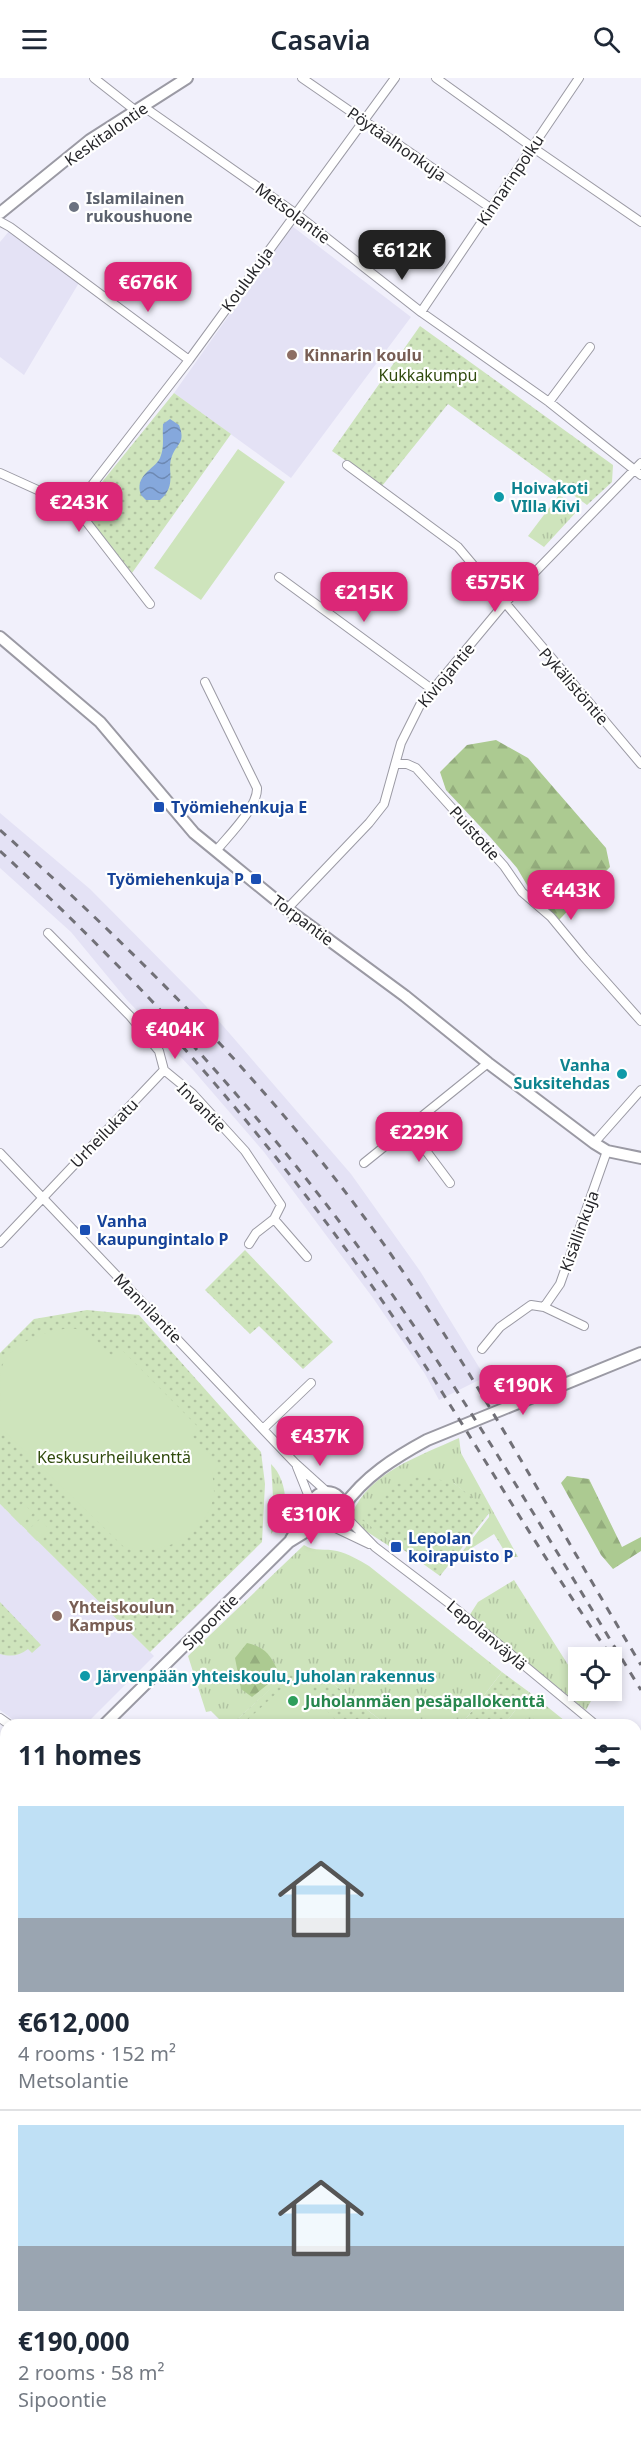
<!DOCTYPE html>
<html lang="en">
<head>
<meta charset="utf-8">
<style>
  :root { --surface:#fff; --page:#f2f2f3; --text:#1f2937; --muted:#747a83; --line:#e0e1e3; --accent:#db2777 }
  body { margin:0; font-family:"Noto Sans",sans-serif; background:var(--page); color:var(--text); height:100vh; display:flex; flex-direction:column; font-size:22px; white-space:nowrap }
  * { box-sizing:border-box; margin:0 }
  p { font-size:20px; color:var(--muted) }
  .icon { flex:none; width:33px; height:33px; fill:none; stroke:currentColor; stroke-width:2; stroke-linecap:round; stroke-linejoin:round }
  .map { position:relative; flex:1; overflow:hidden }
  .side { position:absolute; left:0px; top:1641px; width:642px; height:722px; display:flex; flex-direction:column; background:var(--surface); border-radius:18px 18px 0 0; box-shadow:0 3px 9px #0003 }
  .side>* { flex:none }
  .controls { position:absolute; left:568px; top:1569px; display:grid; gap:12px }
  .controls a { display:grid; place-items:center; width:54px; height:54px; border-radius:0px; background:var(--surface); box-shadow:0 3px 9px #0003; font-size:30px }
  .price { position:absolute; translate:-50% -51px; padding:0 14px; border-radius:12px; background:var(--accent); color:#fff; font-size:20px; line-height:39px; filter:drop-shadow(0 2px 3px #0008) }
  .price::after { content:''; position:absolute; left:50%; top:36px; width:18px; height:14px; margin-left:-9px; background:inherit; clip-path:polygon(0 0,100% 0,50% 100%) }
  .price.current { background:#222; color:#fff }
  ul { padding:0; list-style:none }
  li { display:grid; align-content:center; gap:12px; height:318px; padding:0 18px }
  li+li { border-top:2px solid var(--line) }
  li span { display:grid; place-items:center; height:186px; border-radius:0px; color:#555 }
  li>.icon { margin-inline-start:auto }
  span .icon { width:108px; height:108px; fill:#fffc; stroke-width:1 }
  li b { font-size:26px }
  h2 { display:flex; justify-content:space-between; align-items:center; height:72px; padding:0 18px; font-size:26px }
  header { display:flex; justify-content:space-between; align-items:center; height:78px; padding:0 18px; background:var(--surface); font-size:27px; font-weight:600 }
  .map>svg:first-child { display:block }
  .built { fill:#e4e2f5 }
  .grass { fill:url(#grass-tufts) }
  .forest { fill:url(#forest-firs) }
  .park { fill:url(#park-dots) }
  .garden { fill:#cee4bc }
  .water { fill:url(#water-waves) }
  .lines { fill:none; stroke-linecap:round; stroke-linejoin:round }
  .stream { stroke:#85a8dc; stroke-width:3 }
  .street-casing { stroke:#9b9aa4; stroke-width:10 }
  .secondary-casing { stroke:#9b9aa4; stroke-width:14 }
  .street { stroke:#fff; stroke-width:8 }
  .secondary { stroke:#fff; stroke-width:10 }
  .rail { stroke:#717077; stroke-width:3; stroke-dasharray:8 8; stroke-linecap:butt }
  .worship-dot { fill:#6b7280; stroke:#fff; stroke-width:2 }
  .education-dot { fill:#8d6e63; stroke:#fff; stroke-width:2 }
  .culture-dot { fill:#0f9aa8; stroke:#fff; stroke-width:2 }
  .transit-dot { fill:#1a4fb4; stroke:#fff; stroke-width:2 }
  .leisure-dot { fill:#2e9e5b; stroke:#fff; stroke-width:2 }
  .labels { text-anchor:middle; stroke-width:4.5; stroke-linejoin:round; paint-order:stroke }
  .street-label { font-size:16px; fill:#26262a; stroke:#fff }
  .worship-label { font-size:16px; font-weight:bold; fill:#5b616d; stroke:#fff; text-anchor:start }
  .education-label { font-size:16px; font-weight:bold; fill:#785e54; stroke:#fff; text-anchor:start }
  .park-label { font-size:16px; fill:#304a0d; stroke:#fff }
  .culture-label { font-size:16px; font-weight:bold; fill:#0d838f; stroke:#fff; text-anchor:start }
  .transit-label { font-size:16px; font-weight:bold; fill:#164399; stroke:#fff; text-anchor:start }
  .leisure-label { font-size:16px; font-weight:bold; fill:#27864d; stroke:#fff; text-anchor:start }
</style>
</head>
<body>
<header><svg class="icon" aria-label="menu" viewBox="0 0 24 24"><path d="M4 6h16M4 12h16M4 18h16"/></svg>Casavia<svg class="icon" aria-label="search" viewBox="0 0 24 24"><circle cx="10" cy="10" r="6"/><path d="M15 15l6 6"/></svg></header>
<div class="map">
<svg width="641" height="2362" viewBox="0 0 641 2362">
  <defs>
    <pattern id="grass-tufts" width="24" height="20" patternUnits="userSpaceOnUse" patternTransform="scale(1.5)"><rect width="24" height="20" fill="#cee4bc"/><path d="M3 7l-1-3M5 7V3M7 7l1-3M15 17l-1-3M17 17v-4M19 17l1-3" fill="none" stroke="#b1c3a2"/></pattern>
    <pattern id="forest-firs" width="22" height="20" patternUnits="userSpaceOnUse" patternTransform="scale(1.5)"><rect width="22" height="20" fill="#acca91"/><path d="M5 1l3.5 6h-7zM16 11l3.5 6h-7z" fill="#94ad7d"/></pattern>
    <pattern id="park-dots" width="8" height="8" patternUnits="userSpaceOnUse" patternTransform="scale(1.5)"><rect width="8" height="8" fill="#cee4bc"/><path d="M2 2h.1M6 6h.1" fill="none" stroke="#b1c3a2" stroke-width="1.8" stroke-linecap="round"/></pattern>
    <pattern id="water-waves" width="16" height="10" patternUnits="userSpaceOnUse" patternTransform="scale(1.5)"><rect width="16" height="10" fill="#85a8dc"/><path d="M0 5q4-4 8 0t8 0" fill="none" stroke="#6d89b3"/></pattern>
  </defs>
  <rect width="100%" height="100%" fill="#f1f0fb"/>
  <path class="built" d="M292,148L411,239L291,400L174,315Z
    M10,152L80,203L24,297L0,279V164Z
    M0,735L90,811L205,927L351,1096L420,1193L485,1299L439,1322L425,1296L373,1220L264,1074L194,993L127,922L71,854L0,790Z
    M0,1426L154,1578L85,1647H20L0,1632Z
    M3,2187L6,2190V2356L61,2357L55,2362H0V2188Z
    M382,2356L393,2362H235L230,2357Z
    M80,2357H172L178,2362H85Z"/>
  <path class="grass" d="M559,417L579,431L544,469L528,458Z
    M459,1360L461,1375L518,1479H508L494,1456L459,1478L489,1439V1435L454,1405L363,1442L393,1464L389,1468L358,1448L352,1436C369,1394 420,1378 459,1360Z
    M271,1386C285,1399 290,1428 280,1445C278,1449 274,1452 271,1456L273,1419Z
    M315 1430a11 11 0 1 1 22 0a11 11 0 1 1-22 0Z
    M304,1467C315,1474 325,1470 337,1473C349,1476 359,1482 369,1488L502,1594L461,1647H387L324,1599L296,1588L231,1647H225L211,1633L206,1634L188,1578Z
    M514,1502L579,1604V1612L584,1613L591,1623L586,1632L469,1538L478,1524Z
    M529,1614L570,1647H504Z
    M641,2202V2317L638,2320L636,2315V2205Z
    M382,2357H438C418,2362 400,2362 382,2357Z"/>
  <path class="forest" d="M496,662L528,680L606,770L610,789L559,842L527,807L517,790L491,760L446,712L440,694L467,667Z
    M567,1398L589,1401L622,1469L641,1459V1473L613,1491L601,1477L561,1405Z
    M247,1565C264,1569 270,1576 277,1591L268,1606L252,1619L241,1611L235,1580Z"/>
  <path class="park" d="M420,248L613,387L612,404L587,427L448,326L382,408L332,373Z
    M174,315L231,356L132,495L81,430Z
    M245,1172L333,1264L303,1291L259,1248L250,1256L205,1212Z
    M87,1232L139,1237L261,1374L265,1406L262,1464L150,1574L0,1426V1275L34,1241Z
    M423,1398L454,1405L490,1434L440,1498L362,1442C382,1416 389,1405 423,1398Z
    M0,1524L41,1567L32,1575L28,1571C19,1578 11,1579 0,1576Z
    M296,1587L324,1599L387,1647H231Z
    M502,1594L529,1614L504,1647H461Z"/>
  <path class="garden" d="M238,371L285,404L201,522L154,490Z
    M70,1250L87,1253L114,1280L122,1272L199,1350L192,1358L220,1387L212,1394C213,1401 214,1407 214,1414C212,1447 175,1473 143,1472C137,1472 130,1470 124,1469L0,1349C0,1332 0,1309 1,1292C8,1264 46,1253 70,1250Z
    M23,1425L33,1435L21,1447L11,1437Z
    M40,1441L49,1451L37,1463L27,1453Z
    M295,1598L340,1647H242Z
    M0,2287L6,2293V2336L0,2330Z"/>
  <path class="water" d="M170,341L179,347C186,365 177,365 172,378C166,392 178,407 160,422H146L141,417C134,397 154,392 160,380C165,369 162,358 163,346Z"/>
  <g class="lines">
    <path class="stream" d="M636,1937L641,1935"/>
    <defs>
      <path id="street" d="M94,0L136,33
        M302,0L492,131
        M436,0L532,69L641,144
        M144,29L295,135L421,234L549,324L641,397
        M1,144L10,149L189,282
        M421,234L579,0
        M549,324L590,269
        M347,387L458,469L641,686
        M0,395L75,429L150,526
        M75,429L189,282L395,0
        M279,499L433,612
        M205,604L257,710C258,729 228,758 216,773
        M396,686H407L416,690L504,788L522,814L551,839L584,879L641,943
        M287,831L369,745L384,726L401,665L420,627L504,526L641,385
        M48,855L130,938L159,973L164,992L192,1015L245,1073L281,1127L274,1141L307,1179
        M409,1050L450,1105
        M594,1065L641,1012
        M0,1075L295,1385L326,1413
        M364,1085L488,985
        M0,1165L164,992
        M249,1166L256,1155L274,1141
        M584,1248L544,1229L560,1206L607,1073
        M482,1271L500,1249L531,1227L544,1229
        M264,1350L311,1305
        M297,1389L311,1424
        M342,1435L375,1469L450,1526L596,1647
        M327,1446L369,1466
        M0,1640L10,1647
        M636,1691L641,1697
        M636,1790L641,1787
        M0,1933L6,1937
        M636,2076L641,2072
        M0,2086L6,2078
        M194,2362L201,2356"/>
      <path id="secondary" d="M0,135L90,62L187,0
        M0,559L100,644L194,755L216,773L287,831L405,918L488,985L594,1065L607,1073L641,1080
        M311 1430a16 16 0 1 1 32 0a16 16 0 1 1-32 0Z
        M343,1429C365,1398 394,1380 427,1362L641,1275
        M291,1461L310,1430
        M104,1647L289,1464L320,1445
        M0,1746L6,1740"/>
    </defs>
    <use href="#street" class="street-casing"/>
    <use href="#secondary" class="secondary-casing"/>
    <use href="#street" class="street"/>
    <use href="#secondary" class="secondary"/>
    <path class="rail" d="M0,752C134,872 261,998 367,1143C470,1283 551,1438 641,1587
      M0,773C127,891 244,1016 348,1155C456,1300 546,1458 641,1612
      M182,968C253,1048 320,1132 381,1221C461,1338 530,1462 611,1578"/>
  </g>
  <circle class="worship-dot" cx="74" cy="129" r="6"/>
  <g class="education-dot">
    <circle cx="292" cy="277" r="6"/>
    <circle cx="57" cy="1538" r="6"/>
  </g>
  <g class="culture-dot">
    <circle cx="499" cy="419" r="6"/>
    <circle cx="622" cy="996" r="6"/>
    <circle cx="85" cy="1598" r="6"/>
  </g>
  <g class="transit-dot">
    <rect x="153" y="723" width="12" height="12" rx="3"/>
    <rect x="250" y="795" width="12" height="12" rx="3"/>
    <rect x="79" y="1146" width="12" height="12" rx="3"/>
    <rect x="390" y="1463" width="12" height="12" rx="3"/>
  </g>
  <circle class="leisure-dot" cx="293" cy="1623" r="6"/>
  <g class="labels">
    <g class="street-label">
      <text transform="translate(106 56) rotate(-35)" y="6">Keskitalontie</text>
      <text transform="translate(397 66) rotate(35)" y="6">Pöytäalhonkuja</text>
      <text transform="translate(510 102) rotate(-56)" y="6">Kinnarinpolku</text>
      <text transform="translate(293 135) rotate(37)" y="6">Metsolantie</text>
      <text transform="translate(247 201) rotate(-54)" y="6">Koulukuja</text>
      <text transform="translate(446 597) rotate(-50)" y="6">Kiviojantie</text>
      <text transform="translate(574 608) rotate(49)" y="6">Pykälistöntie</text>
      <text transform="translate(475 755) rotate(48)" y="6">Puistotie</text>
      <text transform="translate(303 842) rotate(37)" y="6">Torpantie</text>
      <text transform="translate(202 1029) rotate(45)" y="6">Invantie</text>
      <text transform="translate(104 1055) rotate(-46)" y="6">Urheilukatu</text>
      <text transform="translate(579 1153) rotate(-70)" y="6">Kisällinkuja</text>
      <text transform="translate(148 1230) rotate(46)" y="6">Mannilantie</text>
      <text transform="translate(210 1544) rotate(-45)" y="6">Sipoontie</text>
      <text transform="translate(487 1557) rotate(40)" y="6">Lepolanväylä</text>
    </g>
    <g class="worship-label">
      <text x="86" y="126">Islamilainen<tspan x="86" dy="18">rukoushuone</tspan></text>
    </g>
    <g class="education-label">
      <text x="304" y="283">Kinnarin koulu</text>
      <text x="69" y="1535">Yhteiskoulun<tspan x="69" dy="18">Kampus</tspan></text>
    </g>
    <g class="park-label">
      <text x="428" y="303">Kukkakumpu</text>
      <text x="114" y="1385">Keskusurheilukenttä</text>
    </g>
    <g class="culture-label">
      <text x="511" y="416">Hoivakoti<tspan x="511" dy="18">VIlla Kivi</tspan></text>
      <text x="610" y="993" text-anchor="end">Vanha<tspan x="610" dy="18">Suksitehdas</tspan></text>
      <text x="97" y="1604">Järvenpään yhteiskoulu, Juholan rakennus</text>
    </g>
    <g class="transit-label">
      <text x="171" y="735">Työmiehenkuja E</text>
      <text x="244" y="807" text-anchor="end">Työmiehenkuja P</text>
      <text x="97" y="1149">Vanha<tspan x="97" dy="18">kaupungintalo P</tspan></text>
      <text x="408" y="1466">Lepolan<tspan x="408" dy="18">koirapuisto P</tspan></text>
    </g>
    <g class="leisure-label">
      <text x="305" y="1629">Juholanmäen pesäpallokenttä</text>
    </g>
  </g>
</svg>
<div class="controls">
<a><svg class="icon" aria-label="locate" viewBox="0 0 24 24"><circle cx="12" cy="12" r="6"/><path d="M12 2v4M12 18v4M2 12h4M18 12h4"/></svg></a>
</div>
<b class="price current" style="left:402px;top:203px">€612K</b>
<b class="price" style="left:148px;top:235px">€676K</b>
<b class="price" style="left:79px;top:455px">€243K</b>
<b class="price" style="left:495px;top:535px">€575K</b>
<b class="price" style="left:364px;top:545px">€215K</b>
<b class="price" style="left:571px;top:843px">€443K</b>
<b class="price" style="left:175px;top:982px">€404K</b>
<b class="price" style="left:419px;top:1085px">€229K</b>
<b class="price" style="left:523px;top:1338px">€190K</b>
<b class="price" style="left:320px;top:1389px">€437K</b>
<b class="price" style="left:311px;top:1467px">€310K</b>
<section class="side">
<h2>11 homes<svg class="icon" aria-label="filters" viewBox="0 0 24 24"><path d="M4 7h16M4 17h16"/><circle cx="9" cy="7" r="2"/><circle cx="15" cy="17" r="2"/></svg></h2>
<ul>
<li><span style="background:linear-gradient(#bfe0f5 60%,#9aa5b1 0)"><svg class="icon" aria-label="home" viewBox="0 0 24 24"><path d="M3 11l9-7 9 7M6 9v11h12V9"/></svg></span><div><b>€612,000</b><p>4 rooms · 152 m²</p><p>Metsolantie</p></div></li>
<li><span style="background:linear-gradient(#bfe0f5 65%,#9aa5b1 0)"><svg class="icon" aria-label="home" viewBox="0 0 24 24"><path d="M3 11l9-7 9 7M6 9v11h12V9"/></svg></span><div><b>€190,000</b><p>2 rooms · 58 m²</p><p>Sipoontie</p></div></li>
</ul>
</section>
</div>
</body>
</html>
